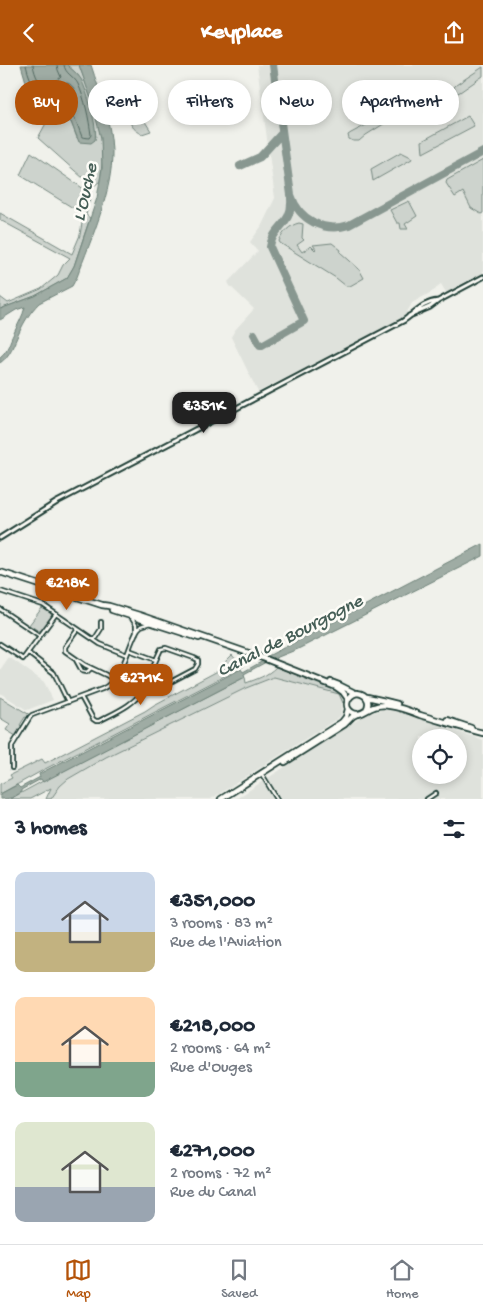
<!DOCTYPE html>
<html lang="en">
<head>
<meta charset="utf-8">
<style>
  :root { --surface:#fff; --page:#f6f6f7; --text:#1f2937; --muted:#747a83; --line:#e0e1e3; --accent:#b45309 }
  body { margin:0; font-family:"Gochi Hand",sans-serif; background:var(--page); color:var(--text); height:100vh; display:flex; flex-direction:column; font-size:19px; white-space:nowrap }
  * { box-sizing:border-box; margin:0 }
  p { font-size:16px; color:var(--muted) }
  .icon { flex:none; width:28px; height:28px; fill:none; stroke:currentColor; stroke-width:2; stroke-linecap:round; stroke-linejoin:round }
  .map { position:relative; height:734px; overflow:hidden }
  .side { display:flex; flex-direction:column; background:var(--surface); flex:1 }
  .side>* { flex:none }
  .hud { position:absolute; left:15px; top:15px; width:454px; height:45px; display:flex; gap:10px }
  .fabs { position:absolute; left:412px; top:664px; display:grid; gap:10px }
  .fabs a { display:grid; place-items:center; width:55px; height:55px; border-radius:50%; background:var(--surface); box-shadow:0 2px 8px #0003; font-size:25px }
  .price { position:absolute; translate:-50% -42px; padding:0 11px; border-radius:10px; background:var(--accent); color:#fff; font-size:16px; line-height:32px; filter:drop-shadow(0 1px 2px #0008) }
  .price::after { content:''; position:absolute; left:50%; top:30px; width:15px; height:11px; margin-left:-8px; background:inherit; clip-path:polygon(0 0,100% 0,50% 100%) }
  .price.current { background:#222; color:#fff }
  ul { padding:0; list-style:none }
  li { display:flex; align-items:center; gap:15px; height:125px; padding:0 15px }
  li span { display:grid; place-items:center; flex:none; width:140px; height:100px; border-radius:10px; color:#555 }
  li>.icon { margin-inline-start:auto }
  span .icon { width:60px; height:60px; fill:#fffc; stroke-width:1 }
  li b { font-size:21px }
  h2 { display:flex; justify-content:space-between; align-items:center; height:60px; padding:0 15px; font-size:21px }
  .chip { padding:0 18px; border-radius:22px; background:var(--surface); box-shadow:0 2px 8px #0003; font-size:18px; line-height:45px }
  .chip.current { background:var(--accent); color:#fff }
  header { display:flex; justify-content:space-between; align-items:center; height:65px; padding:0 15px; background:var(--accent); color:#fff; font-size:22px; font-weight:700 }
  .dock { display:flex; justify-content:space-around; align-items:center; height:70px; border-top:1px solid var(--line); background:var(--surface); font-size:14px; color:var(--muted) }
  .dock a { display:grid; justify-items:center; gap:2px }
  .dock .current { color:var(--accent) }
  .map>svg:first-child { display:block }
  .built { fill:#dfe2dc; fill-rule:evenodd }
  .green { fill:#cdd3cd; stroke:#768880 }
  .water { fill:#9faca4; stroke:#6c8077; fill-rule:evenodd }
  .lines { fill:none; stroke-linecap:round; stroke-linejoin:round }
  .shore { stroke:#526961; stroke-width:1 }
  .taxiway { stroke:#889790; stroke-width:8 }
  .minor-casing { stroke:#1f3d34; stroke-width:6 }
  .tertiary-casing { stroke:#1f3d34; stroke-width:7 }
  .primary-casing { stroke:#1f3d34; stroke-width:8 }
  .minor { stroke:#fdfcf7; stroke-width:2.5 }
  .tertiary { stroke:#fdfcf7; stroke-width:3 }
  .primary { stroke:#fdfcf7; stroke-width:4.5 }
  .labels { text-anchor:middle; stroke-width:5; stroke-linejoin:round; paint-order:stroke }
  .water-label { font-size:19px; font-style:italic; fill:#455e56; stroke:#fdfcf7 }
</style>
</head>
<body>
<header><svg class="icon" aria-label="back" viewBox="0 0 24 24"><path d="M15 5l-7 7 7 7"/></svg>Keyplace<svg class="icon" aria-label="share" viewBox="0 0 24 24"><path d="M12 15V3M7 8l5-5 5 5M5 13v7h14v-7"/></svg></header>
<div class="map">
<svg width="483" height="734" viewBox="0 0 483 734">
  <rect width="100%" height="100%" fill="#f0f1eb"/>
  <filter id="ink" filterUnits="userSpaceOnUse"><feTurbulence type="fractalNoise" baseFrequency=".02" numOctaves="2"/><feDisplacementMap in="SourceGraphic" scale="10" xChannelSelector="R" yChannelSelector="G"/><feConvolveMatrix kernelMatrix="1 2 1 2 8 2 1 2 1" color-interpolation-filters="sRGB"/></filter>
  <g filter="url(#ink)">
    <path class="built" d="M257,0H483V209L447,229L441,219L438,221L435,225L412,238L406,249L401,253L376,267L258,327L231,272L235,265L254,244L230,221L228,217L258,186L250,177L261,162L275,133Z
      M9,592L44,617L53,635L27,645L0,628V605Z
      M274,612L339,629L343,638L341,650L338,653L211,734H51L60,721L68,714L106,692L246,623Z
      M381,645H391L400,647L483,675V734H281L268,713L365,650ZM421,672H459V710H421Z
      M263,716L274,734H235L239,732Z"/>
    <path class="green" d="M67,0H79C88,24 97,48 101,73C103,87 102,102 100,116L93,122L38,73L51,49L71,57L77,73L96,72L93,54L88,34L78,10Z
      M483,2V11L460,27L457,28L454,22L456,20Z
      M67,22L70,30L71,43L68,47C63,48 59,47 57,41L62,26Z
      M421,31L423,34L422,38L419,40L406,45L366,70L359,76H353L349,74L348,70L351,68Z
      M132,36L151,66L142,69C128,62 128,53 128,38Z
      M468,51L474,61L423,88L422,76Z
      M31,87L91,129L86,150L90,153L74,201L67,213L35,231L0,244V232L8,238L41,224L58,210L63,200L70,193L0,155V148L72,189L80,170L82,158L86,151L20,110Z
      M401,87L411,92L412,94L373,116L371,104Z
      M483,95V148L481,149L471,143L463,127L455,132L446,118L447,115Z
      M409,136L417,151L405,159L408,164H401L400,158H397L390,145Z
      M299,158L303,159L302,173L304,175L297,180L302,187L311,181L315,185L316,184L313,180L332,178L341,185L340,187L359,204L364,213L350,221H346L336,213L280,178L279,176C283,167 290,160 299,158Z
      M42,543L50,547L52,551L42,565L39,566L29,560Z
      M232,590L238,597L242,596L244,601L47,703L0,729V719L12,713L10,710L42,694L45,698L145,646L154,640L227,601L224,598Z
      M276,602L336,624L342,629L345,635L343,638L339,629L274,612L246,623L106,692L68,714L60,721L51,734H46L51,723L30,734H10L43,716L61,707L245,612L246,618C257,614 267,611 276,602Z
      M124,604L146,613L141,623L118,614Z
      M0,632L30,650L28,653L25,652L20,660L22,662L16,671L6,665L10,659L0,653Z"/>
    <path class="water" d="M21,0H67C71,4 77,8 81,14C87,26 98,63 95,75L91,78L79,77L71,57L55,50L33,27L26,17ZM67,22L70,30L71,43L68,47C63,48 59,47 57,41L62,26Z
      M79,0H91C100,28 111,56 112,86C113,126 91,174 77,212L72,221L39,238C30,247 24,257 19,268C13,280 11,290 0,298V292C9,285 9,277 14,268C18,259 23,251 25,242L16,245L0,255V244L35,231L67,213L74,201L97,133L102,103L101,73L91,34Z
      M483,479V491L298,584L273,594L268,592V591Z
      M263,596L266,597L244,609L245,612L43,717L41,714L21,725V727C14,733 9,734 0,734V729L17,720L20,723L40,712L39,709L241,604L243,607Z"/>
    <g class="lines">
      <path class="shore" d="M26,0C30,19 37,25 51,38L54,37C57,28 57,20 67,18C80,22 77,43 73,52L76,56L82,72L89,73L91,70C89,54 85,34 78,19C74,11 65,9 64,0
        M33,0C35,11 39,19 48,26L51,25L54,18L61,12L58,5L57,0"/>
      <path class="taxiway" d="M273,0L291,130C299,155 324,168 349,160L483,87
        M240,101L260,92L282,68
        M254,269L260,280H262L304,256L270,182C272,162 293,160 291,134"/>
      <defs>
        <path id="minor" d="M0,526L43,540L56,549
          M0,544L40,571
          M131,552L136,560V568
          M78,564L65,582V586L85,600L106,610L114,615
          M94,575L101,564V557
          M0,579L23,594L56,549L100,579L127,590
          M28,588L54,608L68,637
          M76,595L82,606L87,607L91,603
          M145,623L152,624L161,622L195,604L198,599V595L194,593L166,583L161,584L156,595
          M81,632L93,654L96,656H99C116,647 134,640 144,624C149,616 152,605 156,595L129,585
          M12,703V681L30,652L32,650L102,624C125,613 126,584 138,564L141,561L150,558
          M263,711L277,734
          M427,734L436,728"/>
        <path id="tertiary" d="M438,236L483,212
          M0,473L57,437L403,256C415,248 423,237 438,236L430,242L409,251"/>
        <path id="primary" d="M0,507L102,540
          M102,540L109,541L139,550L263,593L336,622L343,627L348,634
          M112,545L199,573
          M331,617L339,620L355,628
          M367,632L385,636L397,639
          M366,645C371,637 367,629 357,628C348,630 342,642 353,648C360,652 367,644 374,642C379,640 385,640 390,641C400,642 410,646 420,650C441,656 461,663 483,668
          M447,655L471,663
          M285,697L345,659L353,651L357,649
          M221,734L342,657L346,652L348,644"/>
      </defs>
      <use href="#minor" class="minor-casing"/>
      <use href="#tertiary" class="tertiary-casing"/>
      <use href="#primary" class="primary-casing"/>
      <use href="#minor" class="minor"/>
      <use href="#tertiary" class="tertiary"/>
      <use href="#primary" class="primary"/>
    </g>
  </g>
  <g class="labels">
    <g class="water-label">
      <text transform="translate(83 127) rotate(-77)" y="7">L'Ouche</text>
      <text transform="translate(289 569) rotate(-27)" y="7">Canal de Bourgogne</text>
    </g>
  </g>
</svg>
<div class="fabs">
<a><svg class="icon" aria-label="locate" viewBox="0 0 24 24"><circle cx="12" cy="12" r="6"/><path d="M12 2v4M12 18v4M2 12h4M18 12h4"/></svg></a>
</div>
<b class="price current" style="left:204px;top:369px">€351K</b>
<b class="price" style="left:67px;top:546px">€218K</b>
<b class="price" style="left:141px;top:641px">€271K</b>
<div class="hud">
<a class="chip current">Buy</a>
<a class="chip">Rent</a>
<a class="chip">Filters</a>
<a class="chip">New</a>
<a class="chip">Apartment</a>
</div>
</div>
<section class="side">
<h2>3 homes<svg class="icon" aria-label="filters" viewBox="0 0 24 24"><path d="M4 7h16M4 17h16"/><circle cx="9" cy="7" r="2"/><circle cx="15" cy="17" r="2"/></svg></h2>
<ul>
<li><span style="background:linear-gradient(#c9d6e8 60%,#c2b280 0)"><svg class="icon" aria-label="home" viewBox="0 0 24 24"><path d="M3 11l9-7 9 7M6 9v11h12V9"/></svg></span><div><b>€351,000</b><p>3 rooms · 83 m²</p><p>Rue de l'Aviation</p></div></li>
<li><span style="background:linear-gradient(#ffd9b3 65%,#7fa58c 0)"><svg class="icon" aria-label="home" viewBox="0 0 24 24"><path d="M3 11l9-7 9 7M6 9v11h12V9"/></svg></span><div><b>€218,000</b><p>2 rooms · 64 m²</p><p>Rue d'Ouges</p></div></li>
<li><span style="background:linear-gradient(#dfe7d0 65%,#9aa5b1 0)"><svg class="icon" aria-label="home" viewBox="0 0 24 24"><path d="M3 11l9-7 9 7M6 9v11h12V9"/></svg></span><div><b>€271,000</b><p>2 rooms · 72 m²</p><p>Rue du Canal</p></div></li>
</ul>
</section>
<nav class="dock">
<a class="current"><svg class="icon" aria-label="map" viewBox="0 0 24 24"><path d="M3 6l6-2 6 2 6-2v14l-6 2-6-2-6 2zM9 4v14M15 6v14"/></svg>Map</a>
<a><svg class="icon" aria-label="saved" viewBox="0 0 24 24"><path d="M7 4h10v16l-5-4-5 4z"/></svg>Saved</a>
<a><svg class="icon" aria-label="home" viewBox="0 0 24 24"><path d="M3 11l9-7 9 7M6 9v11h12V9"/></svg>Home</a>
</nav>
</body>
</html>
